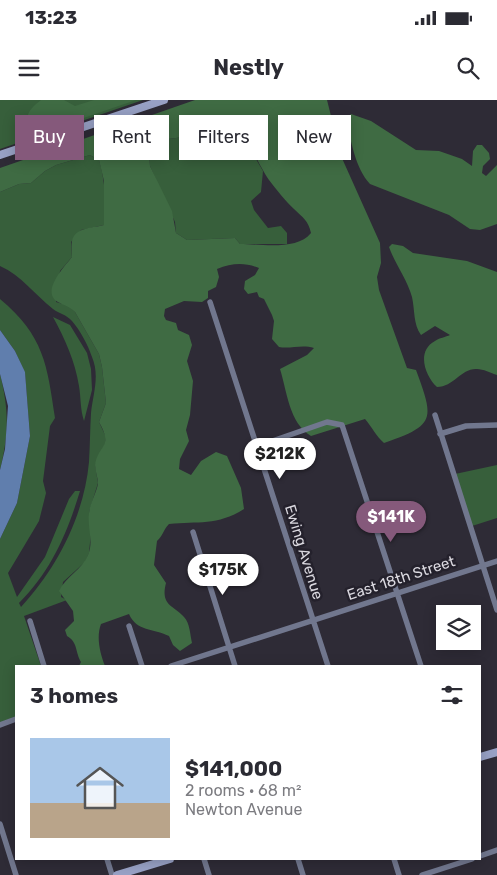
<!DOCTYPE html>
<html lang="en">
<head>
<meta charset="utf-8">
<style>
  :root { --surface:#fff; --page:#f2f2f3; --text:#2b2b33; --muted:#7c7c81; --line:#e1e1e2; --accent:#85597b }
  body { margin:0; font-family:Rubik,sans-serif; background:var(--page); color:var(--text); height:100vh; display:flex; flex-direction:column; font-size:19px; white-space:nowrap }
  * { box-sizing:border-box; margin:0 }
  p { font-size:16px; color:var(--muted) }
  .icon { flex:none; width:28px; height:28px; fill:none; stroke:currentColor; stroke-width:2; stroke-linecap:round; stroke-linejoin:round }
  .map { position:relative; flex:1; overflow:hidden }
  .sheet { position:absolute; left:15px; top:565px; width:466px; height:195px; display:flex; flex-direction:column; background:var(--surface); border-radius:0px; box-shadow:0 2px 12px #0003 }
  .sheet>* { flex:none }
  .hud { position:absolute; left:15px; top:15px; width:468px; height:45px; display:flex; gap:10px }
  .tools { position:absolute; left:436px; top:505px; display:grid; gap:10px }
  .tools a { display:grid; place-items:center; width:45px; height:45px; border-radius:0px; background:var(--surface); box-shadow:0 2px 12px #0003; font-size:25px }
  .price { position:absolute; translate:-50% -42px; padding:0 11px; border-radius:18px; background:#fff; color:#222; font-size:16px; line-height:32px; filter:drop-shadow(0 1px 2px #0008) }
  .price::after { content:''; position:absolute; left:50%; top:30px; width:15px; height:11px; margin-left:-8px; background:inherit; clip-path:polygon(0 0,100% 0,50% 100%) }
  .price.on { background:var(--accent); color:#fff }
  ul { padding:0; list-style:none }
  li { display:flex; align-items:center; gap:15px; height:125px; padding:0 15px }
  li+li { border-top:1px solid var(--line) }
  li span { display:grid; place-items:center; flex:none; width:140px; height:100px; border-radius:0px; color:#555 }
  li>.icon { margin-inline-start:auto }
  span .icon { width:60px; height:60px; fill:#fffc; stroke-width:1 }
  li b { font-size:21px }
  h2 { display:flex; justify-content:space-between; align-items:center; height:60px; padding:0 15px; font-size:21px }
  .tag { padding:0 18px; border-radius:0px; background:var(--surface); box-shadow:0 2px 12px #0003; font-size:18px; line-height:45px }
  .tag.on { background:var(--accent); color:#fff }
  .status { display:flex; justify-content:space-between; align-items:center; height:35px; padding:0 25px; background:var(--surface); direction:ltr }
  .status svg { height:14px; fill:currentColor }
  header { display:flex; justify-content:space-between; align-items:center; height:65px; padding:0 15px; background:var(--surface); font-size:22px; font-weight:700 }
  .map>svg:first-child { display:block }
  .green { fill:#375f3b }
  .forest { fill:#3f6b43; fill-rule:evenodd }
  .water { fill:#607ead }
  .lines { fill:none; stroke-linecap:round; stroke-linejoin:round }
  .street { stroke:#71778e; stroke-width:5.5 }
  .secondary { stroke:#98a1c5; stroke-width:8 }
  .labels { text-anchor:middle; stroke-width:5; stroke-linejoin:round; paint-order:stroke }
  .street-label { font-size:15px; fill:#dad8df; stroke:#24212c }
</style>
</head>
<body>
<div class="status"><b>13:23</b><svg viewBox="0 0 49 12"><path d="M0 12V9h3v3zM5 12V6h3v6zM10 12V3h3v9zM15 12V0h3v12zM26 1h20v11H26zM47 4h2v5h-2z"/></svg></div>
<header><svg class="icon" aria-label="menu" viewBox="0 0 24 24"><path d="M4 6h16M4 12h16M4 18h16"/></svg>Nestly<svg class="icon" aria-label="search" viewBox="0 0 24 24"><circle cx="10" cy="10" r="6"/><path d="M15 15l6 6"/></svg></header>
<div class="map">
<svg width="497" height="775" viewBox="0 0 497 775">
  <rect width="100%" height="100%" fill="#2e2b36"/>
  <path class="green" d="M0,0H143L0,49Z
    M207,34L218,36L239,34L247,39L253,54L263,71L261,92L251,101L254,110L268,128L281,126L287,133V144H240L235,138L187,140L176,133L175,122L150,66L149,53L153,46L168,39Z
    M90,55L99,60C104,75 108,109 104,125L81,130L71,142L72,157L60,171L56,202L70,206L75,212L99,254L102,267L106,303L99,322L106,337L104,349L95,365L98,383L89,412L91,432L89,453L85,462L63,482L61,497L67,500L24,516L41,566H16V617L0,623V439L17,403L30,336L25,273L15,251L0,230V199C44,236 47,264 55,318L50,326L43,381L46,393L39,421L8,473L17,497L45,457L69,399L75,391H80C67,434 51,471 19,503L21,507C57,468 84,416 89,362C90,346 90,329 91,313C93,294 100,276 92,257C88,245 80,230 72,221C67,215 58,213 53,209C34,194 22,176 0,166V92L19,84L31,83L45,71L56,65Z
    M53,217L70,225L87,253L91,269L92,290L84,321C80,309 81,298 79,286C75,261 65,239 53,217Z
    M0,274C9,310 9,333 0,370Z
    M497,365V418L472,426L455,374Z"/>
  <path class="forest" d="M41,0H64L75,6L94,0H136L40,33L30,28C23,15 31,8 41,0Z
    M195,0H327L341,56L380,143L381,163L377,177L379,190L407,268L416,270C434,319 436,325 384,343C376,336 372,327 365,319L311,336C289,323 287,291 280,269L307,255L314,248C302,244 291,249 279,247L272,239L274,221L272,215L264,199L259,197L257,192L248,194L244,189L245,181L255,175L259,168C244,162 232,163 217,169L219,177L216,187L208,191V198L202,202L184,201L165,209L164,216L166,220L176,223L178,230L189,235L192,245L187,261L193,281L190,315L186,330L189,341L180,359L179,369L191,375L201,361L216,352L227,356L241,388L244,409C217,426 198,421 169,424C163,430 163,436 157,441L154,465L166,483C160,506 174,505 184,517C190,523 190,535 192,543L180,551L173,545L169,536C153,528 137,532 129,514L101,524C96,537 100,553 105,566H79L81,562C75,552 78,542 67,536L65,530L74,521L73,511L59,491C66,476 82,470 88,455C94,441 87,428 89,413C90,403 96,394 98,384C98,377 95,371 95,365C98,344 114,348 99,322L106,303L102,267L99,254L75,212C69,206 65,206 58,202C40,192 65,166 72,157C72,152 71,145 72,141C75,127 93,128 104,125V81L99,60L90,55L56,65L45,71L31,83L19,84L0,92V68ZM207,34C218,36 235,31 244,37C247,39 263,72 269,80C275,88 287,103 294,109C303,118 308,120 311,133C297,151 260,144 240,144L235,138L187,140L176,133L172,111L150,66L149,53L153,46L168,39Z
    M351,14L371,21L416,50L439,51L462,59L472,66L473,51L477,45H482L489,53L490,59L483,66L482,73L486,76L497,65V124L480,130L470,129L449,115L370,84C355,68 351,40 346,19Z
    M392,144L403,146L413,153L467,161L497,172V275C491,273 483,269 477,269C461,268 454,287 437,287C425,276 416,251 435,241C439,238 446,237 450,235L435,226L421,235C413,224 415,210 412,197C407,179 395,164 389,147Z"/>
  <path class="water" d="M0,230L15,251L25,272L30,336L17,403L0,439V370L5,349L8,306L0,274Z"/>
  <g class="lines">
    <path class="street" d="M210,202L328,566
      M435,315L497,510
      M440,334L466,326L497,325
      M258,346L327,322L342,325L421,566
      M193,432L235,566
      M30,521L44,566
      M129,526L142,566
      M171,566L497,461
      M0,625L16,619
      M0,724L16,775
      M480,756L497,750
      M107,759L112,775
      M204,759L209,775
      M298,759L303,775
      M394,759L399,775
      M422,775L472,759"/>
    <path class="secondary" d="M0,55L164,0
      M480,657L497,652
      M117,775L170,759"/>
  </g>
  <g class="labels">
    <g class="street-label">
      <text transform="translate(304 452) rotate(73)" y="5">Ewing Avenue</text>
      <text transform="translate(401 478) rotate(-18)" y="5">East 18th Street</text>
    </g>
  </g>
</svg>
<div class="tools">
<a><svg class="icon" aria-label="layers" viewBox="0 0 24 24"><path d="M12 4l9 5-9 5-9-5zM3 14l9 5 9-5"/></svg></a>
</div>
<b class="price" style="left:280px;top:380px">$212K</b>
<b class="price on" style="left:391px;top:443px">$141K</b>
<b class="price" style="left:223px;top:496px">$175K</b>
<div class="hud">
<a class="tag on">Buy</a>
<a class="tag">Rent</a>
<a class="tag">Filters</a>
<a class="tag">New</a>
</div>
<section class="sheet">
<h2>3 homes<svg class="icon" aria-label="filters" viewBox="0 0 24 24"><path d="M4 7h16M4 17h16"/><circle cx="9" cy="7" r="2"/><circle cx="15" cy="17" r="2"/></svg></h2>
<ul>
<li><span style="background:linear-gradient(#a9c7e8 65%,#b9a48a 0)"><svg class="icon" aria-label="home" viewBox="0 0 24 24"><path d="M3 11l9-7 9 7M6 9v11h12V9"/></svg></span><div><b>$141,000</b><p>2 rooms · 68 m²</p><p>Newton Avenue</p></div></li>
</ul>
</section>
</div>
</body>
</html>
